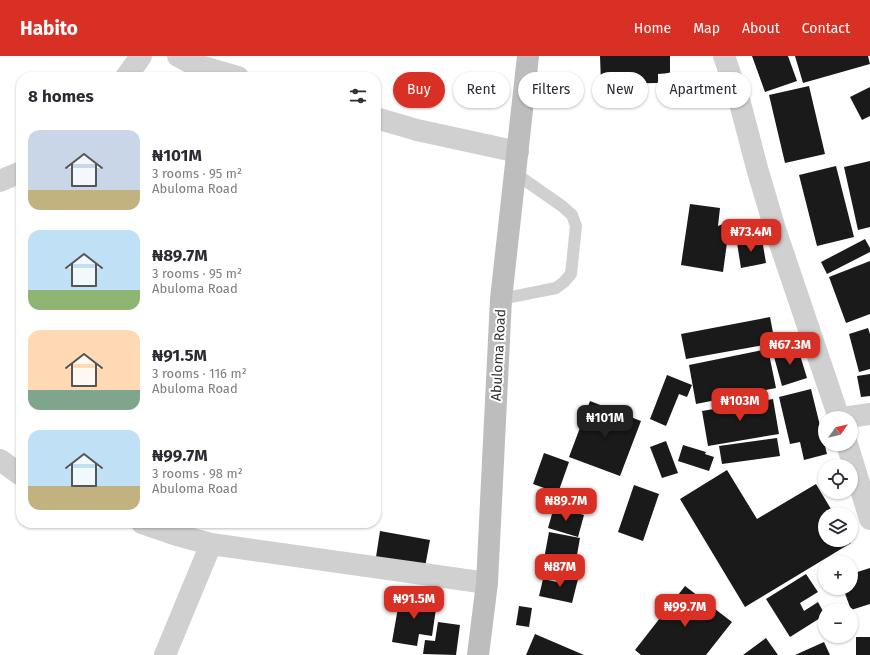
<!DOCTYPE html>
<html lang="en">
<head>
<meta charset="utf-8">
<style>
  :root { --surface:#fff; --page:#f7f7f7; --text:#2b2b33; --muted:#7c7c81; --accent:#d93025 }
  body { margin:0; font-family:"Fira Sans",sans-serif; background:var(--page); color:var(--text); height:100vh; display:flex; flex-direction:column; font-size:15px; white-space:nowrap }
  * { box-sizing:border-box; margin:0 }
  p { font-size:13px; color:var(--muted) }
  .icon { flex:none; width:22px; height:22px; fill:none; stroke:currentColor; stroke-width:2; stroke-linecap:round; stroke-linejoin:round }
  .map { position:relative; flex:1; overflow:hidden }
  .panel { position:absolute; left:16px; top:16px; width:365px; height:456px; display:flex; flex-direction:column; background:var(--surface); border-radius:16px; box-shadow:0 1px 3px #0004 }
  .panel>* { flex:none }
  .top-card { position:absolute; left:393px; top:16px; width:380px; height:36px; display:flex; gap:8px }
  .needle { width:26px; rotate:56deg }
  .tools { position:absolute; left:818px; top:355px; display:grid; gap:8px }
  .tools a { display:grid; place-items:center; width:40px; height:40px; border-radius:50%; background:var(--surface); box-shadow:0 1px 3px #0004; font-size:20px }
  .price { position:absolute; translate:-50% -34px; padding:0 9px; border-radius:8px; background:var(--accent); color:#fff; font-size:13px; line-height:26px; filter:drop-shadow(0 1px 2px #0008) }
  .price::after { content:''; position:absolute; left:50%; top:24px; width:12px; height:9px; margin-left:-6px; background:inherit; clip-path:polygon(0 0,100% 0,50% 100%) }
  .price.on { background:#222; color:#fff }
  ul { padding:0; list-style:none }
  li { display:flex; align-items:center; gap:12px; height:100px; padding:0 12px }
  li span { display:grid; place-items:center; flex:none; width:112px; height:80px; border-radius:12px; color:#555 }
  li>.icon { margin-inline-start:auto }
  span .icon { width:48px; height:48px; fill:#fffc; stroke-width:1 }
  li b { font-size:17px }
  h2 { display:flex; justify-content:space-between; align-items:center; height:48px; padding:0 12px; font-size:17px }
  .chip { padding:0 14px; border-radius:18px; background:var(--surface); box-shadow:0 1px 3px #0004; font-size:14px; line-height:36px }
  .chip.on { background:var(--accent); color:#fff }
  header { display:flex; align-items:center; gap:24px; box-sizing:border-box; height:56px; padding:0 20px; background:var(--accent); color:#fff }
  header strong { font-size:19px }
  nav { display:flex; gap:22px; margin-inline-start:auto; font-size:14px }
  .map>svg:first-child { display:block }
  .building { fill:#1a1a1a }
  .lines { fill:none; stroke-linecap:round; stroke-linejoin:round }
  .lane { stroke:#d0d0d0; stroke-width:12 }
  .street { stroke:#d0d0d0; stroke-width:22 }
  .secondary { stroke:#bdbdbd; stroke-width:22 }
  .labels { text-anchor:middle; stroke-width:4; stroke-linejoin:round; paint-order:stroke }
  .street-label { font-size:14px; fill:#333; stroke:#fff }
</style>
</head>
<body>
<header>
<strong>Habito</strong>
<nav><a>Home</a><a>Map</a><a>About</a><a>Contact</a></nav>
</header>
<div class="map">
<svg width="870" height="599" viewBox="0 0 870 599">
  <rect width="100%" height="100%" fill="#fff"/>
  <path class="building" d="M600,0H670V17L658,18V27L601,28Z
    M752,0H788L797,25L765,36Z
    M795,0H868L870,8L803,27Z
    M809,30L825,98L785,107L769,39Z
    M870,31V60L862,64L850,41Z
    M870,105V171L858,174L844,111Z
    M836,110L854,181L817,190L799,119Z
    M690,148L720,152L718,170L730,165L723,216L681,209Z
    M762,183L766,207L741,212L737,187Z
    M865,183L870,192V196L827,218L821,206Z
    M870,205V258L846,267L829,221Z
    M770,261L775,287L686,303L681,278Z
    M868,272L870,278V313L859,316L849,278Z
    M797,289L807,322L782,330L773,297Z
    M768,293L776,332L696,348L689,309Z
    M870,318V340L861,341L857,320Z
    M667,319L692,329L687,341L679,338L666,370L650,363Z
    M811,333L827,398L804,404L800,386L790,388L779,341Z
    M773,343L779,378L708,390L702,355Z
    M590,345L641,365L620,420L569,401Z
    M777,382L780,400L722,408L719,390Z
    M666,385L678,417L662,422L650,391Z
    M683,389L706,396L705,398L714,401L709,415L678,405Z
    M544,397L569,406L558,437L533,428Z
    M727,414L757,463L816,428L834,458H825V484H849L851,487L745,551L680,443Z
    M634,429L659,438L643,485L618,476Z
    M554,451L584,459L578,481L548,472Z
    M380,475L430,484L425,511L376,501Z
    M549,476L580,482L574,516L554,512L553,522L541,519Z
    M870,512V548L851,554L843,532H851V518Z
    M559,515L579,519L572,547L539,540L543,523L557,526Z
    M806,518L818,536L800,547L804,555L818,546L825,559L790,581L766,543Z
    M685,530L732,566L706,599H641L635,594Z
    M400,540L437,546L432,580L419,578L417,590L392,586Z
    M519,550L532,552L529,571L516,569Z
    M438,566L460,569L456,599L423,598L425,584L435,585Z
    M535,578L584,599H526Z
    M856,581H870V599H856Z
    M766,582L778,599H743Z
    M824,586L830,599H795Z"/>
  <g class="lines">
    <path class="lane" d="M501,243L556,232L564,226L571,218L576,170L572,159L562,150L516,118
      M177,479L184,467"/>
    <path class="street" d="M178,0L193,8L238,21
      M724,0L740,47L757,112L775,173L839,362
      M126,21L141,0
      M376,62L417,74L518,96
      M0,125L21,116
      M842,362L870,358
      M847,388L870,463
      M0,404L21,419
      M142,467L177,479L211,488L487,527
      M165,599L211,488"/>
    <path class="secondary" d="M478,599L487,527L501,243L528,0"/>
  </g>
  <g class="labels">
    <g class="street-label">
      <text transform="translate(498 299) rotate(-87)" y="5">Abuloma Road</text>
    </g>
  </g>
</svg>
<div class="tools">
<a><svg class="needle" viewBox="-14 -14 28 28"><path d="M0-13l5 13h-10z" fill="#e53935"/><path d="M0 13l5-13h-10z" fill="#7c7c81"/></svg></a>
<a><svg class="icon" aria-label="locate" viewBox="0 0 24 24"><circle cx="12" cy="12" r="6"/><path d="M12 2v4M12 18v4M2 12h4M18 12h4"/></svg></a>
<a><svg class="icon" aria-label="layers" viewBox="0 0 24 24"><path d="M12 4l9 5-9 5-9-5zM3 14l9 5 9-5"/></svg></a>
<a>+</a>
<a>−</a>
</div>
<b class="price" style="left:751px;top:197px">₦73.4M</b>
<b class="price" style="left:790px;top:310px">₦67.3M</b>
<b class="price" style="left:740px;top:366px">₦103M</b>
<b class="price on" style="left:605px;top:383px">₦101M</b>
<b class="price" style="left:566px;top:466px">₦89.7M</b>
<b class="price" style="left:560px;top:532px">₦87M</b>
<b class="price" style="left:414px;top:564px">₦91.5M</b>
<b class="price" style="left:685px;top:572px">₦99.7M</b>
<div class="top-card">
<a class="chip on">Buy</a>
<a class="chip">Rent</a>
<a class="chip">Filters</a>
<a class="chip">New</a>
<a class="chip">Apartment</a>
</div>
<section class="panel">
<h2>8 homes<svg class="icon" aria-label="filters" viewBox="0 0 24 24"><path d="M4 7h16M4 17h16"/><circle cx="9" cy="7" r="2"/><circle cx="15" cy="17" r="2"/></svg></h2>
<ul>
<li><span style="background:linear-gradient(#c9d6e8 75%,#c2b280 0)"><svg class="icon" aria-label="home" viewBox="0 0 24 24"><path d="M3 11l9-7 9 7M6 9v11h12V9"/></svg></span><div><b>₦101M</b><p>3 rooms · 95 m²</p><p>Abuloma Road</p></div></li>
<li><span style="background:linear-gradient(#bfe0f5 75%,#8fb573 0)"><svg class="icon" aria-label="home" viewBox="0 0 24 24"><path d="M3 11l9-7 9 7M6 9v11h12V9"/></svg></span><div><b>₦89.7M</b><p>3 rooms · 95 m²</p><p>Abuloma Road</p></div></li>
<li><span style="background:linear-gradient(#ffd9b3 75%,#7fa58c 0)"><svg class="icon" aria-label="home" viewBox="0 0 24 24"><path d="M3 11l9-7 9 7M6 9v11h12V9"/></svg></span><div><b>₦91.5M</b><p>3 rooms · 116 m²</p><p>Abuloma Road</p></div></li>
<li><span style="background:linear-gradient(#bfe0f5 70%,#c2b280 0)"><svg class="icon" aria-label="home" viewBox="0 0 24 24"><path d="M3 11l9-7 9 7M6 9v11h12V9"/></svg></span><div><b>₦99.7M</b><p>3 rooms · 98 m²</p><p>Abuloma Road</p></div></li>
</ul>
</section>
</div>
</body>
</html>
